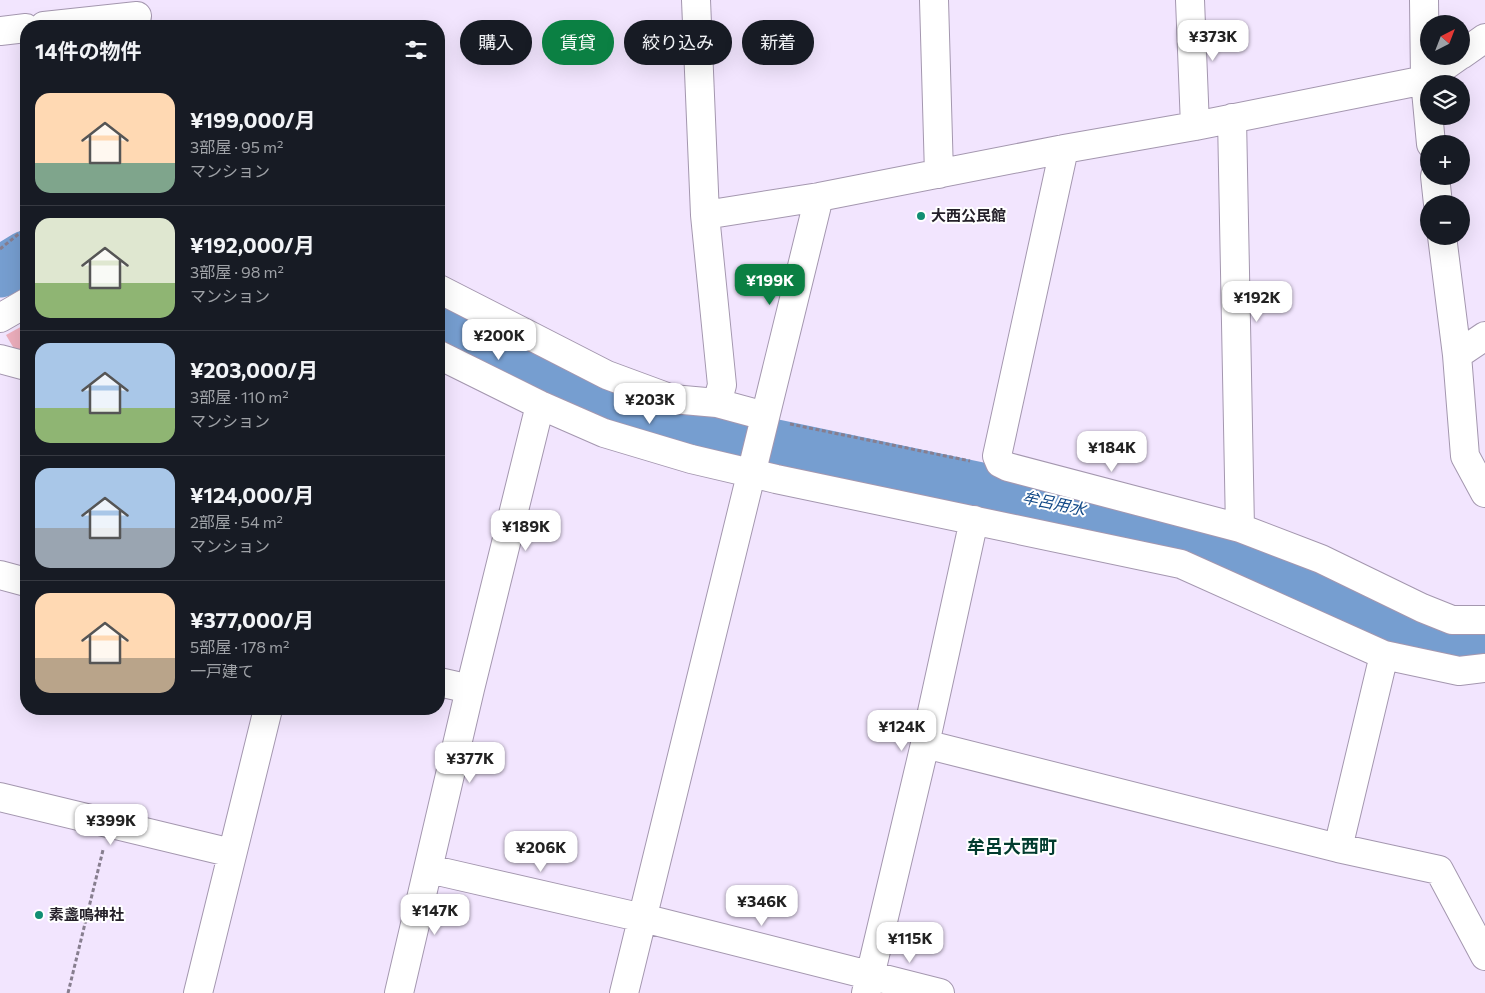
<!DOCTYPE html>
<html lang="ja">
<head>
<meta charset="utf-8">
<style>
  :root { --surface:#171b24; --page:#242831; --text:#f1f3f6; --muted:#9ea1a6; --line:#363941; --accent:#0b8043 }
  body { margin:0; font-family:Commissioner,"Noto Sans JP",sans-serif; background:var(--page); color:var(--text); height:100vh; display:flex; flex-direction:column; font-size:19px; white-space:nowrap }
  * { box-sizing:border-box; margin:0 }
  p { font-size:16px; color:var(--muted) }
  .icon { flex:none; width:28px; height:28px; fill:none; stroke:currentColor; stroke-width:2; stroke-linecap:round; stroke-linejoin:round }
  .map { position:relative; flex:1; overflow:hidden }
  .side { position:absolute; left:20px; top:20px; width:425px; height:695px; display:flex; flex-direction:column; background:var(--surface); border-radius:20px; box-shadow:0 5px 20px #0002 }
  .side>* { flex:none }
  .hud { position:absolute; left:460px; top:20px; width:475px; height:45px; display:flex; gap:10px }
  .needle { width:32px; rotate:42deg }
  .controls { position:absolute; left:1420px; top:15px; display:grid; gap:10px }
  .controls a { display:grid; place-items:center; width:50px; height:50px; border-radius:50%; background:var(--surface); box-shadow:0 5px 20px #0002; font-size:25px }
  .price { position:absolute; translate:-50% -42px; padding:0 11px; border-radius:10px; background:#fff; color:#222; font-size:16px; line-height:32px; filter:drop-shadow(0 1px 2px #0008) }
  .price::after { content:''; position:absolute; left:50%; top:30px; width:15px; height:11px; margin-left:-8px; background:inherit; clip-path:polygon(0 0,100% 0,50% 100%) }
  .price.selected { background:var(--accent); color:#fff }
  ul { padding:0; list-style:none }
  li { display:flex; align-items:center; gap:15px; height:125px; padding:0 15px }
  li+li { border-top:1px solid var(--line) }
  li span { display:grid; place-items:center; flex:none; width:140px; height:100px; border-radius:15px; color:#555 }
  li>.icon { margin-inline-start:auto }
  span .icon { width:60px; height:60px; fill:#fffc; stroke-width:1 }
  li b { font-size:21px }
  h2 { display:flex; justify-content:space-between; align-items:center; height:60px; padding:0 15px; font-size:21px }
  .tag { padding:0 18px; border-radius:22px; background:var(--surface); box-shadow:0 5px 20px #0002; font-size:18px; line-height:45px }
  .tag.selected { background:var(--accent); color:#fff }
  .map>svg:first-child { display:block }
  .green { fill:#eeafbd }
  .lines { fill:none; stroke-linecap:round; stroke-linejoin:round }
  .river { stroke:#769ed0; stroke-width:51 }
  .minor-casing { stroke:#a497af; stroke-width:30 }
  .path { stroke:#877e8f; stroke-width:3; stroke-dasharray:4 2.5; stroke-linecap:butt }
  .minor { stroke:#fff; stroke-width:28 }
  .poi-dot { fill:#108e73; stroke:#fff; stroke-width:2 }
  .labels { text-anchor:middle; stroke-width:4; stroke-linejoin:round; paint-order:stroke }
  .poi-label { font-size:15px; font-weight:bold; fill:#242029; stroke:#fff; text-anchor:start }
  .water-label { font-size:16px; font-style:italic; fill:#124987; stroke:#fff }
  .quarter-label { font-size:18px; font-weight:bold; fill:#023c2f; stroke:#fff }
</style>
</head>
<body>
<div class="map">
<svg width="1485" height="993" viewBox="0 0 1485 993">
  <rect width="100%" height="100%" fill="#f2e5fe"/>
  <path class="green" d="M26,324V355L16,352L6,335Z"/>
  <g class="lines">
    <path class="river" d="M0,272L26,256
      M439,313L607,401L705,430L1100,513L1160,529L1260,562L1422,640L1458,648L1485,647"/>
    <defs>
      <path id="minor" d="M696,0L705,215L722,385L717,403
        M934,0L939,174
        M1190,0L1195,126
        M1424,0L1425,80L1431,144
        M44,26L137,16
        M0,31L26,28
        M1461,55L1485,38
        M1232,118L1240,528
        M1064,149L997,456L1000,463L1008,467L1240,528L1321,559L1422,608L1452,620H1485
        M1435,176L1438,204
        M705,215L819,197L1064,149L1195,126L1425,80L1459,56
        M1442,236L1457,355L1465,456L1485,493
        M439,289L607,375L672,399L717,403L765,416
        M0,318L26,303
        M439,355L540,405L604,433L691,459L776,479L1181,564L1384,655L1459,671L1485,668
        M1457,355L1485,336
        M0,359L26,366
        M0,575L26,582
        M439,682L470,689
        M925,744L1338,848L1439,870L1485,956
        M0,797L232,853
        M1338,848L1384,655
        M429,869L643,918L940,993
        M198,993L268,709
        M399,993L470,689L540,405
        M624,993L819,197
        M866,993L925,744L974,520"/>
    </defs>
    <use href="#minor" class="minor-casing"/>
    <path class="path" d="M0,249L26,228
      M790,424L970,461
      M68,993L103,850"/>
    <use href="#minor" class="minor"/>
  </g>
  <g class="poi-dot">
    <circle cx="921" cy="216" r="5"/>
    <circle cx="39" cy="915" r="5"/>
  </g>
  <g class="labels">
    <g class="poi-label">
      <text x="931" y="221">大西公民館</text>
      <text x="49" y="920">素盞嗚神社</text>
    </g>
    <g class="water-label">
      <text transform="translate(1054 503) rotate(12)" y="6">牟呂用水</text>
    </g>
    <g class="quarter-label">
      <text x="1012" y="853">牟呂大西町</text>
    </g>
  </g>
</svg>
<div class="controls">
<a><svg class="needle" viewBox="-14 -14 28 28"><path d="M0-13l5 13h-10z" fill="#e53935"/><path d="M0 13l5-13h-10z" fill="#9ea1a6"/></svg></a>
<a><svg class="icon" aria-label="layers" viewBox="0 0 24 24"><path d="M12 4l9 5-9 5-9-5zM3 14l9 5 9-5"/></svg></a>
<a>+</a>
<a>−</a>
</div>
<b class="price" style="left:1213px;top:62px">¥373K</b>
<b class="price selected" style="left:770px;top:306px">¥199K</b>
<b class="price" style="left:1257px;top:323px">¥192K</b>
<b class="price" style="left:499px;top:361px">¥200K</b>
<b class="price" style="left:650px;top:425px">¥203K</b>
<b class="price" style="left:1112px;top:473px">¥184K</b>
<b class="price" style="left:526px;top:552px">¥189K</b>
<b class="price" style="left:902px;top:752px">¥124K</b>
<b class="price" style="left:470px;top:784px">¥377K</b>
<b class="price" style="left:111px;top:846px">¥399K</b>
<b class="price" style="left:541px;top:873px">¥206K</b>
<b class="price" style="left:762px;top:927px">¥346K</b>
<b class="price" style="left:435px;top:936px">¥147K</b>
<b class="price" style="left:910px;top:964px">¥115K</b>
<div class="hud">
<a class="tag">購入</a>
<a class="tag selected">賃貸</a>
<a class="tag">絞り込み</a>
<a class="tag">新着</a>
</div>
<section class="side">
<h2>14件の物件<svg class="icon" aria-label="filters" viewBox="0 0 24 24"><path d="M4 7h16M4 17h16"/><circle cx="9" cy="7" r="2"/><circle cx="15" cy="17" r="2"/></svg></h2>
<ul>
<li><span style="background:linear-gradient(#ffd9b3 70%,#7fa58c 0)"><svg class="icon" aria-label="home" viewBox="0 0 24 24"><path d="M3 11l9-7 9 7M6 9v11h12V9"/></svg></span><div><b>¥199,000/月</b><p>3部屋 · 95 m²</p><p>マンション</p></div></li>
<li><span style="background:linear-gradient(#dfe7d0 65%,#8fb573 0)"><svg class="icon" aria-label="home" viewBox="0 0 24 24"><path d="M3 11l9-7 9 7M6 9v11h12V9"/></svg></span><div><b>¥192,000/月</b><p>3部屋 · 98 m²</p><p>マンション</p></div></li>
<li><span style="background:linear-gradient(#a9c7e8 65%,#8fb573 0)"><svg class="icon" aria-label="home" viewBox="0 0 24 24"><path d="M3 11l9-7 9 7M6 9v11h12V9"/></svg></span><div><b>¥203,000/月</b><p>3部屋 · 110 m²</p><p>マンション</p></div></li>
<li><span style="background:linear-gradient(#a9c7e8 60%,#9aa5b1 0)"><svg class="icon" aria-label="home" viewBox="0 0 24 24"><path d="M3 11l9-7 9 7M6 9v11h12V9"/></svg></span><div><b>¥124,000/月</b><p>2部屋 · 54 m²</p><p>マンション</p></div></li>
<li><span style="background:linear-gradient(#ffd9b3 65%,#b9a48a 0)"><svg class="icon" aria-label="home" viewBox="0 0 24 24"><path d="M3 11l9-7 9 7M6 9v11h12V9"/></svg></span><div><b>¥377,000/月</b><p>5部屋 · 178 m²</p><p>一戸建て</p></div></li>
</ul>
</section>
</div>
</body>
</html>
